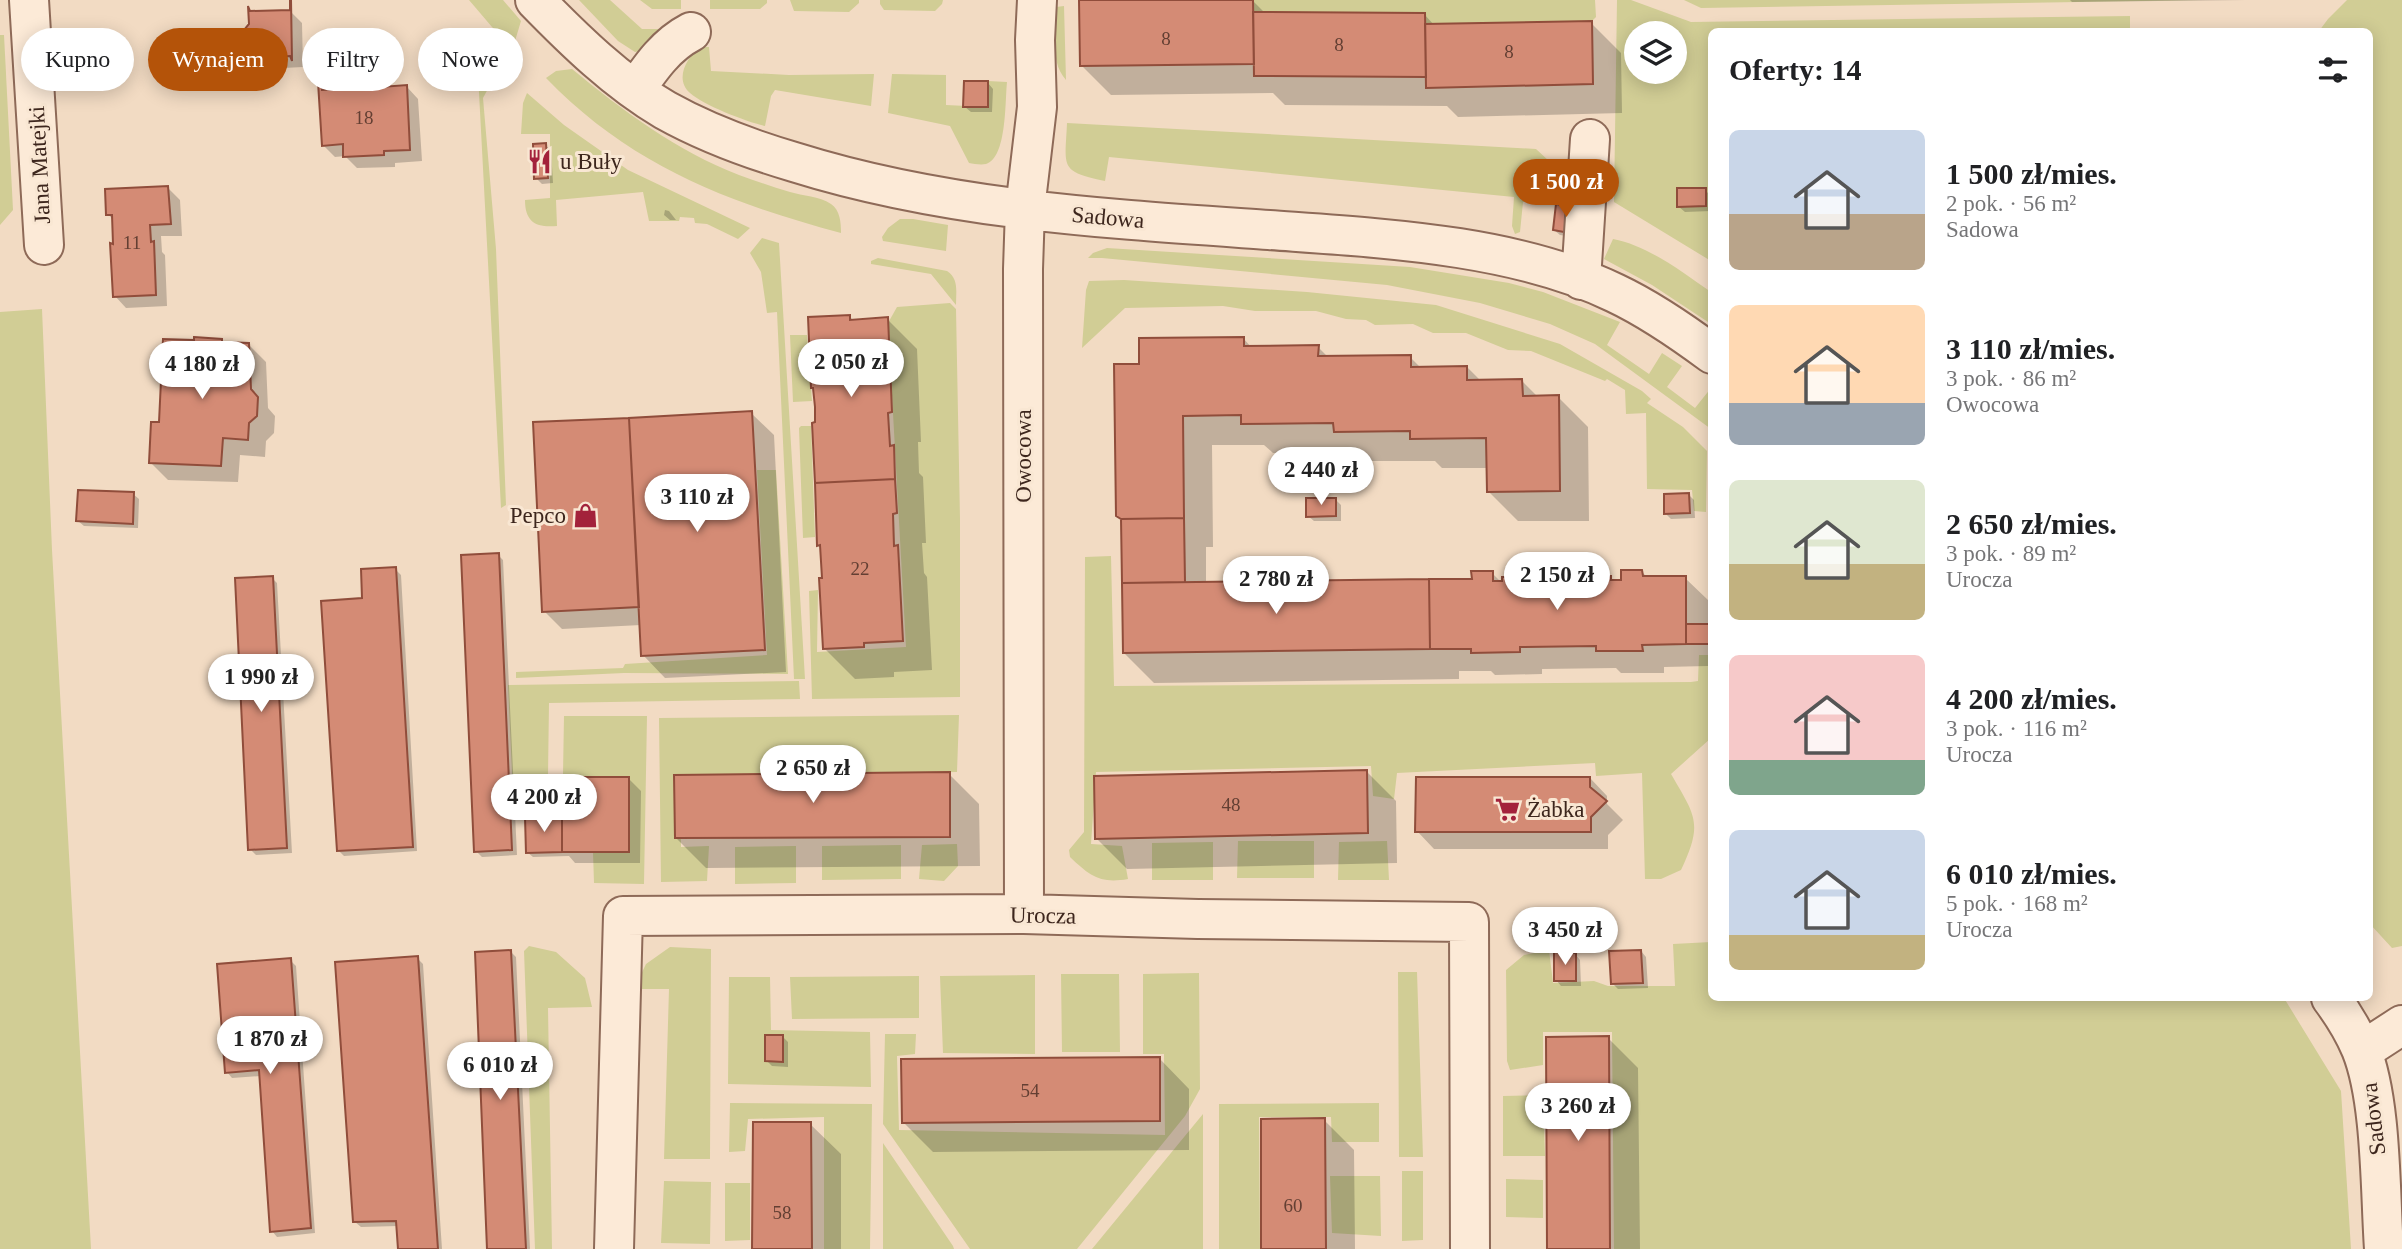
<!DOCTYPE html>
<html lang="pl">
<head>
<meta charset="utf-8">
<style>
  :root { --surface:#fff; --page:#f2f2f2; --text:#202124; --muted:#757577; --accent:#b45309 }
  body { margin:0; font-family:Georgia,serif; background:var(--page); color:var(--text); height:100vh; display:flex; flex-direction:column; font-size:26px; white-space:nowrap }
  * { box-sizing:border-box; margin:0 }
  p { font-size:23px; color:var(--muted) }
  .icon { flex:none; width:38px; height:38px; fill:none; stroke:currentColor; stroke-width:2; stroke-linecap:round; stroke-linejoin:round }
  .map { position:relative; flex:1; overflow:hidden }
  .details { position:absolute; left:1708px; top:28px; width:665px; height:973px; display:flex; flex-direction:column; background:var(--surface); border-radius:10px; box-shadow:0 4px 18px #0003 }
  .details>* { flex:none }
  .hud { position:absolute; left:21px; top:28px; width:665px; height:63px; display:flex; gap:14px }
  .tools { position:absolute; left:1624px; top:21px; display:grid; gap:14px }
  .tools a { display:grid; place-items:center; width:63px; height:63px; border-radius:50%; background:var(--surface); box-shadow:0 4px 18px #0003; font-size:35px }
  .price { position:absolute; translate:-50% -60px; padding:0 16px; border-radius:24px; background:#fff; color:#222; font-size:23px; line-height:46px; filter:drop-shadow(0 2px 4px #0008) }
  .price::after { content:''; position:absolute; left:50%; top:42px; width:21px; height:16px; margin-left:-10px; background:inherit; clip-path:polygon(0 0,100% 0,50% 100%) }
  .price.selected { background:var(--accent); color:#fff }
  ul { padding:0; list-style:none }
  li { display:flex; align-items:center; gap:21px; height:175px; padding:0 21px }
  li span { display:grid; place-items:center; flex:none; width:196px; height:140px; border-radius:10px; color:#555 }
  li>.icon { margin-inline-start:auto }
  span .icon { width:84px; height:84px; fill:#fffc; stroke-width:1 }
  li b { font-size:30px }
  h2 { display:flex; justify-content:space-between; align-items:center; height:84px; padding:0 21px; font-size:30px }
  .chip { padding:0 24px; border-radius:32px; background:var(--surface); box-shadow:0 4px 18px #0003; font-size:24px; line-height:63px }
  .chip.selected { background:var(--accent); color:#fff }
  .map>svg:first-child { display:block }
  .green { fill:#d1cd95; fill-rule:evenodd }
  .shadow { fill:#0003 }
  .building { fill:#d48b75; stroke:#904d3b; stroke-width:2 }
  .lines { fill:none; stroke-linecap:round; stroke-linejoin:round }
  .minor-casing { stroke:#8e6a58; stroke-width:42 }
  .minor { stroke:#fcead7; stroke-width:38 }
  .labels { text-anchor:middle; stroke-width:6; stroke-linejoin:round; paint-order:stroke }
  .number-label { font-size:19px; fill:#633f33 }
  .poi-label { font-size:23px; fill:#3d261d; stroke:#f9e7d3; text-anchor:start }
  .street-label { font-size:23px; fill:#3d261d; stroke:#f9e7d3 }
</style>
</head>
<body>
<div class="map">
<svg width="2402" height="1249" viewBox="0 0 2402 1249">
  <rect width="100%" height="100%" fill="#f2dbc3"/>
  <path class="green" d="M469,0H503L521,21L515,41L511,45L492,27Z
    M579,0H610L642,29H664L646,50L635,52L618,41Z
    M640,0H681V9H652Z
    M710,0H767V3L760,9H710Z
    M790,0H859V3L849,12L794,11Z
    M880,0H943L942,4L935,11L884,10L880,4Z
    M1253,0H1595L1596,17L1592,21L1425,24L1424,13L1253,12Z
    M1617,0H1631L1691,22L2130,16V32H1712L1711,261L1614,202ZM1636,33H1675V72H1636Z
    M1684,0H2203L1701,8Z
    M2347,0H2402V946L2392,948L2370,924V32L2319,31L2328,19Z
    M1064,6L1066,80C1049,61 1056,31 1056,7Z
    M0,35H4L13,210L0,225Z
    M476,36L502,63L483,98L496,249L506,505L501,508Z
    M700,47H709L711,71L789,75L874,74L871,106L775,90L771,96L765,126C747,122 703,105 690,93C674,79 687,57 700,47Z
    M572,69C623,111 677,151 739,175C756,181 773,187 790,192C803,196 819,196 831,204C840,210 841,222 841,233C726,202 630,165 546,78L556,71Z
    M892,74L946,75V105L987,107L988,81L1007,82C1005,101 1007,158 986,164C981,165 974,164 969,163L950,126L888,113Z
    M527,93L564,125L628,170L750,228L738,239L707,224L695,223L694,218L680,217L679,221H649L643,192L556,200L557,226C536,228 525,222 525,200L550,198V134H521L523,103Z
    M1067,123L1536,149L1549,161L1548,203L1523,202L1520,232L1515,234L1512,226L1514,197L1109,157L1105,181C1059,171 1065,168 1067,123Z
    M900,219H913L948,225L946,251L883,241L882,237L888,228Z
    M762,238L779,243L805,679H794L777,312L767,313L761,272L750,253Z
    M1613,239C1649,246 1682,272 1711,292V324L1652,285L1604,259Z
    M1107,248L1410,267L1509,283L1543,292L1620,322L1607,345L1649,374L1662,353L1682,366L1667,387L1695,408L1711,388V429L1595,344L1550,324L1480,303L1387,285L1102,258H1088L1093,253Z
    M878,258L947,271C959,279 956,291 956,305L931,274L871,264V261Z
    M1124,280L1307,292L1436,305L1560,344L1642,391L1651,399L1647,403L1683,427L1707,451L1706,512L1694,511L1692,490L1647,489L1646,413L1626,414L1625,390L1607,379L1605,381L1531,351L1508,350L1466,333H1433L1413,324L1375,325L1366,320L1346,319L1316,311H1255L1223,306L1125,308L1082,348L1086,290L1089,281Z
    M950,303L956,309L960,519V697L812,699L809,591L818,590L817,652L906,647L888,323L897,307Z
    M42,309L52,550L91,1249H0V312Z
    M790,335H807L812,401L793,402Z
    M801,426H811L815,537L803,538L799,428Z
    M757,470H776L788,674L624,673L516,678V672L623,668L625,664L767,655Z
    M1111,556L1114,686L1691,682L1698,681L1699,655H1711V738L1671,774C1696,817 1703,823 1681,870L1661,879H1645L1642,773L1596,776L1595,763L1397,773L1394,799L1373,796L1371,766L1096,772L1091,844L1122,846L1128,879C1100,884 1090,876 1070,857L1069,850L1084,832L1085,557Z
    M799,681L800,699L549,703L548,775L555,778L563,774L564,716H647L644,884L594,883L593,852L629,851V777H562V816L514,817L508,685Z
    M959,715L957,772L680,775L681,847L709,846L707,881L661,882L659,718Z
    M1238,841H1314V878H1237Z
    M1387,841L1389,880H1338L1339,842Z
    M1213,842V880H1152V843Z
    M957,844L958,866L944,881L919,879L922,845Z
    M901,845V879L822,880V846Z
    M796,846V883L735,884V847Z
    M1711,942L1712,998H2284L2341,1091L2351,1249H1614L1612,1032H1543V1065L1510,1070L1507,1061L1506,970L1524,955L1549,950L1553,983L1594,981L1608,986H1675L1673,944Z
    M529,946L556,952L585,978L592,1007L548,1008L552,1249H535L524,951Z
    M670,947L711,949L710,1159H664L669,989H634L646,964Z
    M1398,972H1417L1423,1157H1399Z
    M1199,973L1200,1089L1185,1116L1077,1249H970L883,1124L885,1034H916L915,1054L897,1056L899,1130L1165,1135L1164,1054H1143V974Z
    M1061,974H1119L1120,1052H1062Z
    M1035,975V1054L943,1053L940,976Z
    M919,976V1018L792,1019L790,977Z
    M729,977H770L771,1030L870,1032L871,1087L728,1084Z
    M1543,1095L1545,1156H1503V1096Z
    M730,1103L872,1104L870,1249H824V1117L748,1119L745,1151L729,1152Z
    M1379,1103V1142H1332L1331,1117H1259L1260,1249H1219V1104Z
    M1203,1114V1249H1092Z
    M883,1143L953,1246L954,1249H883Z
    M1402,1171H1423V1240L1402,1241Z
    M1330,1176H1380L1381,1236L1332,1233Z
    M1506,1179L1543,1180V1218L1506,1217Z
    M664,1181L711,1182L710,1244L661,1243Z
    M725,1183H750V1240L725,1241Z"/>
  <path class="shadow" d="M1252,0L1266,14H1424L1435,26L1591,23L1621,53L1622,113L1458,117L1447,106L1285,105L1273,93L1111,95L1081,65Z
    M2070,0H2246L2072,2Z
    M290,11L302,23L303,67L264,69L252,57Z
    M379,81L387,88L407,87L418,99L422,161L395,163V167L357,168L345,156L335,157L323,145Z
    M988,83L993,89L992,112H971L965,107Z
    M545,145L551,150L553,183L542,184L536,178Z
    M168,188L180,200L182,236H161L162,252L165,255L167,306L126,308L115,296L114,221L108,214Z
    M1705,190L1711,196V211L1685,212L1679,207Z
    M665,210L669,211L676,220H670L664,215Z
    M1584,215L1580,238L1560,235L1554,230Z
    M849,316L854,321L887,319L917,349L921,442H918L919,473L923,477L926,543H922L924,573L927,577L932,670L894,672V677L855,679L825,649L822,548L819,545L817,424Z
    M1243,338L1252,348L1318,347L1329,358L1410,357L1421,368L1467,367L1481,381H1522L1538,397H1558L1588,427L1589,521H1518L1488,491V468H1442L1435,461H1365L1356,452L1273,453L1264,445H1212L1213,547H1206V584L1474,580L1492,573L1503,584L1610,578L1614,582H1623L1642,572L1648,578H1685L1708,600V625H1712V649H1708V666L1664,667V673H1621L1616,668L1542,669V674L1495,675L1491,671H1459V679L1154,683L1124,653L1123,521L1118,516L1141,366Z
    M221,340L225,344L249,345L266,362L268,408L275,416L274,433L266,441L265,457L240,455L238,482L168,480L150,462L161,424Z
    M751,413L774,435L786,672L665,678L643,655L641,625L562,629L544,611Z
    M133,494L139,499L138,528L84,526L78,521Z
    M1689,495L1694,500L1695,518L1671,519L1666,514Z
    M1335,499L1341,505V521H1314L1308,516Z
    M498,555L503,560L517,855L482,857L476,851Z
    M395,569L401,575L417,851L344,856L338,850L364,599Z
    M272,578L277,583L292,853L256,855L250,849Z
    M1366,771L1396,801L1397,863L1127,869L1097,839Z
    M949,774L979,804L980,866L706,868L676,838Z
    M1590,778L1607,796V804L1623,820L1608,835V849H1434L1417,831Z
    M629,779L641,791L640,863H575L569,856L533,857L527,852Z
    M1641,951L1646,957L1648,988L1618,989L1612,983Z
    M511,952L516,957L530,1249H489Z
    M1575,954L1580,960L1581,986H1561L1556,980Z
    M417,958L423,964L442,1249H400L398,1226L361,1227L355,1222Z
    M290,960L296,966L315,1233L277,1237L272,1231L261,1076L232,1078L227,1072Z
    M782,1036L788,1042V1067L772,1066L767,1061Z
    M1608,1038L1638,1068L1640,1249H1548Z
    M1159,1058L1189,1089V1150L933,1152L903,1122Z
    M1324,1120L1354,1150L1355,1249H1263Z
    M810,1124L841,1154V1249H754Z"/>
  <path class="building" d="M290,0H291L292,61L290,56L252,58L251,63L250,45L245,39L244,30L249,24L248,6L250,11L290,10Z
    M1079,0H1253L1254,64L1080,66Z
    M1253,12L1425,13L1426,77L1254,76Z
    M1592,21L1593,84L1426,88L1425,24Z
    M380,79L381,87L407,85L410,150L384,151V155L343,157V144L322,146L318,82H321L322,90L340,89V81Z
    M964,81H988V107H963Z
    M546,143L548,178L534,179L533,144Z
    M168,186L171,224L150,225L151,242L154,241L156,295L113,297L110,243L113,244L112,215H106L105,189Z
    M1677,188H1706V206L1677,207Z
    M1556,204L1579,208L1575,234L1553,230Z
    M850,315V320L888,317L892,412L888,413L890,446L894,445L895,479L815,483L812,423L815,422V407L813,388H811L808,317Z
    M194,337L222,339V342L249,343L251,389L258,397L257,416L249,423L248,440L223,438L221,466L149,463L151,422H159L163,339L194,340Z
    M1244,337V346L1319,345L1318,356L1411,355V367L1467,366V380L1522,379L1523,396L1559,395L1560,491L1487,492L1486,438L1410,439V431L1334,432L1333,423L1241,424V415L1183,416L1184,518L1121,519L1116,516L1114,364H1139V338Z
    M752,411L765,650L641,656L629,418Z
    M629,418L639,607L542,612L533,422Z
    M895,479L897,513L893,514L894,546L898,545L903,641L864,643V647L823,649L819,578H822L820,545L817,546L815,483Z
    M78,490L134,492L133,524L76,521Z
    M1689,493L1690,513L1664,514V494Z
    M1306,498H1336V516L1306,517Z
    M1184,518L1185,582L1122,583L1121,519Z
    M499,553L512,850L474,852L461,555Z
    M396,567L413,847L337,851L321,601L362,598L361,569Z
    M1621,570H1642L1643,576H1686V644L1642,645L1643,651H1596V646L1520,647V652L1471,653V649H1430L1429,579H1472L1471,571H1493V581H1502V577L1611,576V580H1621Z
    M273,576L287,848L248,850L235,578Z
    M1429,579L1430,649L1123,653L1122,583Z
    M1686,624H1712V644H1686Z
    M1367,770L1368,833L1095,839L1094,776Z
    M950,772V837L675,838L674,775Z
    M562,777H629V852H562Z
    M1416,777H1590V787L1607,801L1591,817V832H1415Z
    M562,816V852L526,853L525,817Z
    M511,950L526,1249H487L475,952Z
    M1641,950L1643,983L1611,984L1609,951Z
    M1554,952L1576,953V981H1554Z
    M418,956L438,1249H398L396,1221L353,1222L335,962Z
    M291,958L311,1228L270,1232L259,1070L225,1073L217,964Z
    M765,1035H783V1062L765,1061Z
    M1609,1036L1610,1249H1547L1546,1037Z
    M1160,1057V1121L902,1123L901,1059Z
    M1325,1118L1326,1249H1261V1119Z
    M753,1122H811L812,1249H752Z"/>
  <g class="lines">
    <defs>
      <path id="minor" d="M29,0L44,245
        M535,0C574,40 617,82 665,110C706,133 750,149 794,162C947,210 1110,219 1269,230C1380,238 1514,244 1615,293C1649,309 1681,331 1712,354
        M635,90C651,67 666,45 691,32
        M1581,280L1590,139
        M1024,914L1023,269L1025,209L1037,107L1035,40L1037,0
        M2331,998C2343,1014 2353,1030 2361,1049C2382,1101 2380,1192 2384,1249
        M2362,1051L2402,1025
        M614,1249L623,916L1024,914L1198,919L1469,922L1470,1249"/>
    </defs>
    <use href="#minor" class="minor-casing"/>
    <use href="#minor" class="minor"/>
  </g>
  <defs>
    <symbol id="restaurant-bare" viewBox="-9 -9 18 18"><path d="M-5-6h1v4h1v-4h1v4h1v-4h1v5L-1.5 .5V6h-2V.5L-5-1ZM5-6V6H3V1.5H1.5Q1.5-4 5-6Z" fill="#a3223b" stroke="#f9e7d3" stroke-width="2.5" paint-order="stroke"/></symbol>
    <symbol id="shop-bare" viewBox="-9 -9 18 18"><path d="M-5-2.5h2.3a2.7 3.5 0 0 1 5.4 0H5L5.5 6h-11ZM-1.5-2.5h3a1.5 2.3 0 0 0-3 0Z" fill="#a3223b" stroke="#f9e7d3" stroke-width="2.5" paint-order="stroke"/></symbol>
    <symbol id="supermarket-bare" viewBox="-9 -9 18 18"><path d="M-6-5.5h2.5l.6 2H6L4.5 2H-2.5L-4.4-4H-6ZM-1.5 3.2a1.3 1.3 0 1 0 .1 0ZM3 3.2a1.3 1.3 0 1 0 .1 0Z" fill="#a3223b" stroke="#f9e7d3" stroke-width="2.5" paint-order="stroke"/></symbol>
  </defs>
  <g fill-rule="evenodd">
    <use href="#restaurant-bare" x="522" y="144" width="35" height="35"/>
    <use href="#shop-bare" x="568" y="498" width="35" height="35"/>
    <use href="#supermarket-bare" x="1490" y="792" width="35" height="35"/>
  </g>
  <g class="labels">
    <g class="number-label">
      <text x="1166" y="45">8</text>
      <text x="1339" y="51">8</text>
      <text x="1509" y="58">8</text>
      <text x="364" y="124">18</text>
      <text x="132" y="249">11</text>
      <text x="860" y="575">22</text>
      <text x="1231" y="811">48</text>
      <text x="1030" y="1097">54</text>
      <text x="1293" y="1212">60</text>
      <text x="782" y="1219">58</text>
    </g>
    <g class="poi-label">
      <text x="560" y="169">u Buły</text>
      <text x="566" y="523" text-anchor="end">Pepco</text>
      <text x="1527" y="817">Żabka</text>
    </g>
    <g class="street-label">
      <text transform="translate(39 165) rotate(-93)" y="8">Jana Matejki</text>
      <text transform="translate(1108 217) rotate(5)" y="8">Sadowa</text>
      <text transform="translate(1023 456) rotate(-90)" y="8">Owocowa</text>
      <text transform="translate(1043 915) rotate(1)" y="8">Urocza</text>
      <text transform="translate(2373 1119) rotate(-97)" y="8">Sadowa</text>
    </g>
  </g>
</svg>
<div class="tools">
<a><svg class="icon" aria-label="layers" viewBox="0 0 24 24"><path d="M12 4l9 5-9 5-9-5zM3 14l9 5 9-5"/></svg></a>
</div>
<b class="price selected" style="left:1566px;top:219px">1 500 zł</b>
<b class="price" style="left:851px;top:399px">2 050 zł</b>
<b class="price" style="left:202px;top:401px">4 180 zł</b>
<b class="price" style="left:1321px;top:507px">2 440 zł</b>
<b class="price" style="left:697px;top:534px">3 110 zł</b>
<b class="price" style="left:1557px;top:612px">2 150 zł</b>
<b class="price" style="left:1276px;top:616px">2 780 zł</b>
<b class="price" style="left:261px;top:714px">1 990 zł</b>
<b class="price" style="left:813px;top:805px">2 650 zł</b>
<b class="price" style="left:544px;top:834px">4 200 zł</b>
<b class="price" style="left:1565px;top:967px">3 450 zł</b>
<b class="price" style="left:270px;top:1076px">1 870 zł</b>
<b class="price" style="left:500px;top:1102px">6 010 zł</b>
<b class="price" style="left:1578px;top:1143px">3 260 zł</b>
<div class="hud">
<a class="chip">Kupno</a>
<a class="chip selected">Wynajem</a>
<a class="chip">Filtry</a>
<a class="chip">Nowe</a>
</div>
<section class="details">
<h2>Oferty: 14<svg class="icon" aria-label="filters" viewBox="0 0 24 24"><path d="M4 7h16M4 17h16"/><circle cx="9" cy="7" r="2"/><circle cx="15" cy="17" r="2"/></svg></h2>
<ul>
<li><span style="background:linear-gradient(#c9d6e8 60%,#b9a48a 0)"><svg class="icon" aria-label="home" viewBox="0 0 24 24"><path d="M3 11l9-7 9 7M6 9v11h12V9"/></svg></span><div><b>1 500 zł/mies.</b><p>2 pok. · 56 m²</p><p>Sadowa</p></div></li>
<li><span style="background:linear-gradient(#ffd9b3 70%,#9aa5b1 0)"><svg class="icon" aria-label="home" viewBox="0 0 24 24"><path d="M3 11l9-7 9 7M6 9v11h12V9"/></svg></span><div><b>3 110 zł/mies.</b><p>3 pok. · 86 m²</p><p>Owocowa</p></div></li>
<li><span style="background:linear-gradient(#dfe7d0 60%,#c2b280 0)"><svg class="icon" aria-label="home" viewBox="0 0 24 24"><path d="M3 11l9-7 9 7M6 9v11h12V9"/></svg></span><div><b>2 650 zł/mies.</b><p>3 pok. · 89 m²</p><p>Urocza</p></div></li>
<li><span style="background:linear-gradient(#f6c9c9 75%,#7fa58c 0)"><svg class="icon" aria-label="home" viewBox="0 0 24 24"><path d="M3 11l9-7 9 7M6 9v11h12V9"/></svg></span><div><b>4 200 zł/mies.</b><p>3 pok. · 116 m²</p><p>Urocza</p></div></li>
<li><span style="background:linear-gradient(#c9d6e8 75%,#c2b280 0)"><svg class="icon" aria-label="home" viewBox="0 0 24 24"><path d="M3 11l9-7 9 7M6 9v11h12V9"/></svg></span><div><b>6 010 zł/mies.</b><p>5 pok. · 168 m²</p><p>Urocza</p></div></li>
</ul>
</section>
</div>
</body>
</html>
